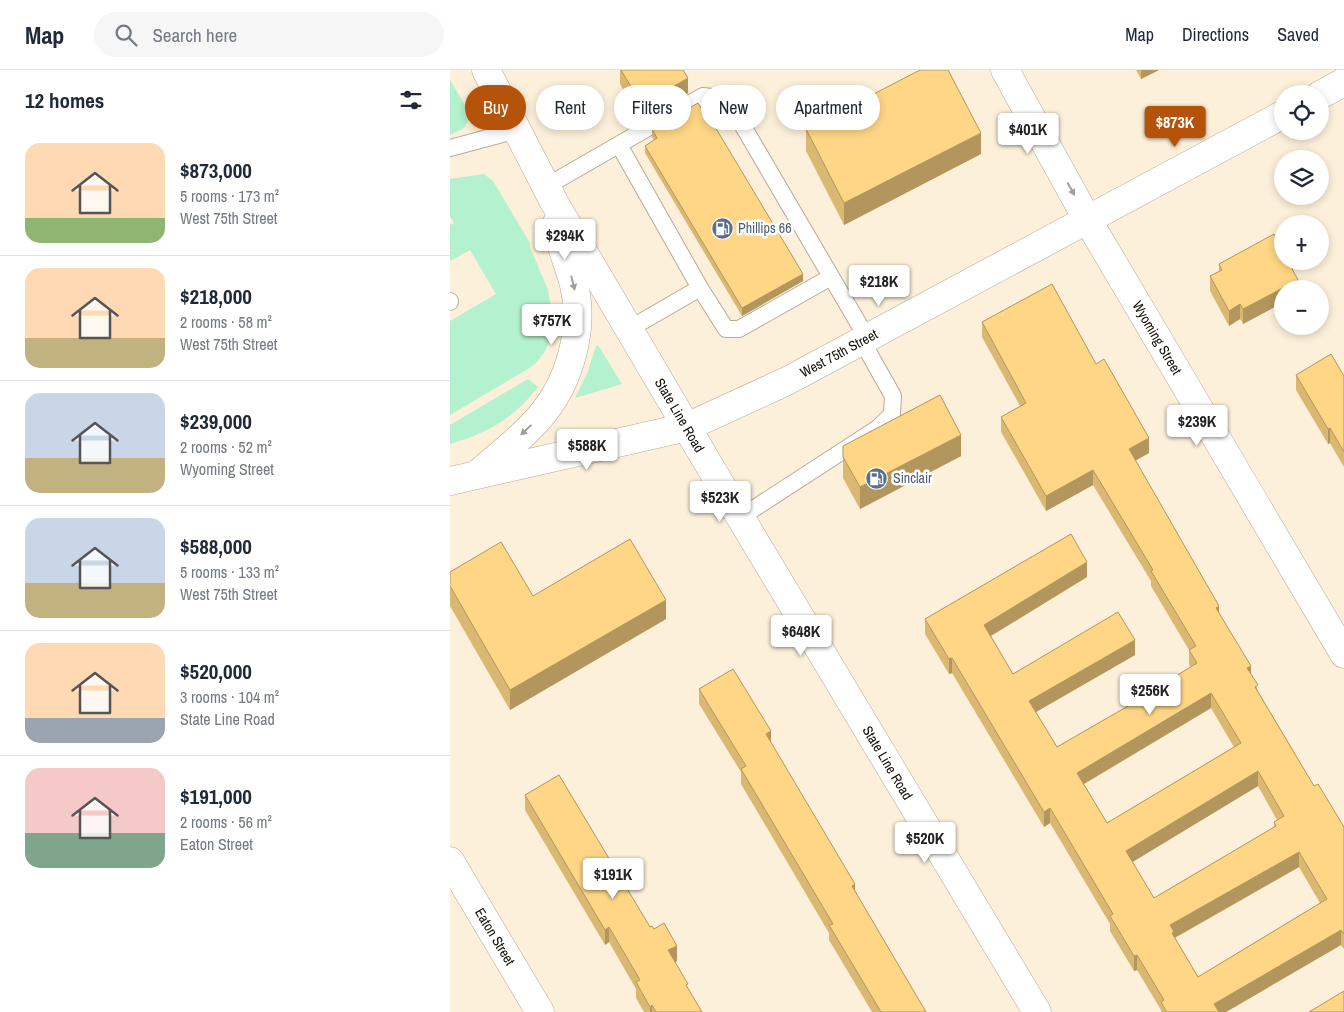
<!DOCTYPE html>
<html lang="en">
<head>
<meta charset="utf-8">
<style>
  :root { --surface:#fff; --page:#f6f6f7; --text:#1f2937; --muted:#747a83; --line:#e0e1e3; --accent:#b45309 }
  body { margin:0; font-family:"Archivo Narrow",sans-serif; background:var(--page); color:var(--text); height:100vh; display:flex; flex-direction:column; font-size:19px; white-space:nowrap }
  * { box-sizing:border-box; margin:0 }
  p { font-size:16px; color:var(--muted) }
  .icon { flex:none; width:28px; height:28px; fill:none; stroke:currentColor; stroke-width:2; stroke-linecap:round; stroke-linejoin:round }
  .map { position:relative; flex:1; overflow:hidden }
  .details { display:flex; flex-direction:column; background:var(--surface); width:450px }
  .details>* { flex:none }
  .hud { position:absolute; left:15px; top:15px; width:475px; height:45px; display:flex; gap:10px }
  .buttons { position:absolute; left:824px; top:15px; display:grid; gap:10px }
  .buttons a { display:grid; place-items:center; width:55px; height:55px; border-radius:50%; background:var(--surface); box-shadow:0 2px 8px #0003; font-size:25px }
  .price { position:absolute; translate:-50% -42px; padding:0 11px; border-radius:5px; background:#fff; color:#222; font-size:16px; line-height:32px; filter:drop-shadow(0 1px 2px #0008) }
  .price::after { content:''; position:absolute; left:50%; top:30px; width:15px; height:11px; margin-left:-8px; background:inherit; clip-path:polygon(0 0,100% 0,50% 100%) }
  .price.selected { background:var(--accent); color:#fff }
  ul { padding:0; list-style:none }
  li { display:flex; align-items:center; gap:15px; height:125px; padding:0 25px }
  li+li { border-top:1px solid var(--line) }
  li span { display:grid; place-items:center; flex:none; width:140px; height:100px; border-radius:15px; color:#555 }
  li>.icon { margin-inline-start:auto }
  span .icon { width:60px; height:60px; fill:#fffc; stroke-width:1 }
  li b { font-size:21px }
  h2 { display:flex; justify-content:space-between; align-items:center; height:60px; padding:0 25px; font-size:21px }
  .tag { padding:0 18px; border-radius:22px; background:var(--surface); box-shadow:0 2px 8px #0003; font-size:18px; line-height:45px }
  .tag.selected { background:var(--accent); color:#fff }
  header { display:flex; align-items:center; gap:30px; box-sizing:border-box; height:70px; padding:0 25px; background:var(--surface); border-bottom:1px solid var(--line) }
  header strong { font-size:24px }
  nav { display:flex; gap:28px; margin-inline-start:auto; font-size:18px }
  .search { width:350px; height:45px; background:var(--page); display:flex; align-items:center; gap:12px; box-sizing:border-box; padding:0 18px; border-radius:28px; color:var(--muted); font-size:19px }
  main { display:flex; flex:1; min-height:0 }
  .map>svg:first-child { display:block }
  .green { fill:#b4f1ce }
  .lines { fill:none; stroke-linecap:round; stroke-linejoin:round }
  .service-casing { stroke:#b5aa95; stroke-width:18 }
  .minor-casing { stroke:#b5aa95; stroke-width:29 }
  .secondary-casing { stroke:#b5aa95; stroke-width:29 }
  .service { stroke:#fff; stroke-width:16 }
  .minor { stroke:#fff; stroke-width:28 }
  .secondary { stroke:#fff; stroke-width:28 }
  .wall { fill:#dab872; fill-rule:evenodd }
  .shaded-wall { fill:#b2965d }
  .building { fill:#fed685; stroke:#b2965d; fill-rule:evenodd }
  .oneway { fill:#a19f9c }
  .labels { text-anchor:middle; stroke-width:5; stroke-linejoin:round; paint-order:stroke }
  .service-label { font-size:14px; fill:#4e5e75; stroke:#fff; text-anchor:start }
  .street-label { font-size:14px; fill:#131008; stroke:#fff }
</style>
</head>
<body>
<header>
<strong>Map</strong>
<div class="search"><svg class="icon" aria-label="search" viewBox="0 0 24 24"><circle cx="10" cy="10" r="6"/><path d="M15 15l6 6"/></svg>Search here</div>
<nav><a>Map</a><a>Directions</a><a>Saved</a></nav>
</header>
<main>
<section class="details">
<h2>12 homes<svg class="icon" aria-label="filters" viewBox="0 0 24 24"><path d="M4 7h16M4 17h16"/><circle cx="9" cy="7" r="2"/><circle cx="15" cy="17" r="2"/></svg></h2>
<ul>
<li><span style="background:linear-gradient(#ffd9b3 75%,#8fb573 0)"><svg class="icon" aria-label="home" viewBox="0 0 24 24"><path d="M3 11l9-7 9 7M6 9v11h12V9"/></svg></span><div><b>$873,000</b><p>5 rooms · 173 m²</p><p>West 75th Street</p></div></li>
<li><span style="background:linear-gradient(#ffd9b3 70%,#c2b280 0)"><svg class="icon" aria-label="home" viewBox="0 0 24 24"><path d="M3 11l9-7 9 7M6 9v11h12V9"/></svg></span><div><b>$218,000</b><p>2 rooms · 58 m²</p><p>West 75th Street</p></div></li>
<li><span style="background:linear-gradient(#c9d6e8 65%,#c2b280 0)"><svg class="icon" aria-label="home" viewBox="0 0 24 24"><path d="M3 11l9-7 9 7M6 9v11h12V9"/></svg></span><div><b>$239,000</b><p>2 rooms · 52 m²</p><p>Wyoming Street</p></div></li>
<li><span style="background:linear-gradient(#c9d6e8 65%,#c2b280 0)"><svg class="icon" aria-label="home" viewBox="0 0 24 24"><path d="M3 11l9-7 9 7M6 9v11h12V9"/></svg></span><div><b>$588,000</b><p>5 rooms · 133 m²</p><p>West 75th Street</p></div></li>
<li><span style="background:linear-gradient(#ffd9b3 75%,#9aa5b1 0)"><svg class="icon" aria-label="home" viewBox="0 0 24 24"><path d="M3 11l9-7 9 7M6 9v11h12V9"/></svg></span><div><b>$520,000</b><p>3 rooms · 104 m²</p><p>State Line Road</p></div></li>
<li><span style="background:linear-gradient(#f6c9c9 65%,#7fa58c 0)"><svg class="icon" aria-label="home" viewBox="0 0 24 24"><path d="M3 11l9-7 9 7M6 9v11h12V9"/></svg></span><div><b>$191,000</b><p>2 rooms · 56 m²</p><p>Eaton Street</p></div></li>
</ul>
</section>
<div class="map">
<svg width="894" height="942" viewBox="0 0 894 942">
  <rect width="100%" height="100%" fill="#fcf0da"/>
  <path class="green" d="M0,10L16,37L23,43L14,58L0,65Z
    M34,104L43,111L80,173V177L98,220L102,242L98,274L95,281L87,292L81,297L0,345V251L46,224L20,180L0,191V155L4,153L0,146V109Z
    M148,275L172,314L125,328L137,304L146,276Z
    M78,309L88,317C64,348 38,363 0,374V355Z"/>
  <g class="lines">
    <defs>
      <path id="service" d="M169,75L250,218
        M0,78L67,60
        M97,116L253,26L270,28L283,39L417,268
        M0,231V232
        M179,259L250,218L276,259H289L381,207
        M291,447L428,358L442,344L443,326L412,271"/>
      <g id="minor">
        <path id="s1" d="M555,0L637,149L894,584"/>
        <path id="s2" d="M0,791L90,942"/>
      </g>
      <g id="secondary">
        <path id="s3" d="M36,0L104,132L262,400L587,942"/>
        <path d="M870,25L894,12"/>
        <path d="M30,402C49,385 72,368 89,348C119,314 135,260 124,215C119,194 109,175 107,153"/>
        <path id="s4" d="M0,411L237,357L337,311L832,45"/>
      </g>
    </defs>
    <use href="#service" class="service-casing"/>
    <use href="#minor" class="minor-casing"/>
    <use href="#secondary" class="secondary-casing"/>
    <use href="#service" class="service"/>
    <use href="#minor" class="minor"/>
    <use href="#secondary" class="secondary"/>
  </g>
  <path class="wall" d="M170,0H233L238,23L192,50L170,14Z
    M686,0H709L691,9Z
    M202,59L353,211L292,246L195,83V76L204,70L202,67Z
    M356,59L531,84L394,155L356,81Z
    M769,194L848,219H832V233L793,254L790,249L779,256L760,221V206L769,201Z
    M532,252L646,294L699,383L685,391L769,543L801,604L808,621L864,716L894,757V879L891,875L776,942H711V940L687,900L684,901L660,861V854L600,753L594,757L502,603L499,604L475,564V549L637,507L541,566L563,604L685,585L586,642L607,677L685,632V631L741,597L739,595V580L701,516V511L643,415L596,441L551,362V347L570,336L532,267ZM761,638L784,677L657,753L634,714ZM808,716L827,750L824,752V757L704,828L682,792ZM849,797L870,833L748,907L725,868Z
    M846,305L894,306V397L880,373L878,374L846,320Z
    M393,376L511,386L410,439L393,408Z
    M0,502L83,526L216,549L60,640L0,536Z
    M249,619L321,673L405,821L476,942H422L379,870V863L291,714V702L249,634Z
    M75,725L200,857L227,891L225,892L238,918L252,942H194L186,928V919L159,872L155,875L75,740Z"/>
  <path class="shaded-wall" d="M691,0H709L691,9Z
    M238,8V23L192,50V35Z
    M531,63V84L394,155V133Z
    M353,204V211L292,246V238Z
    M848,210V219H832V233L793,254V239Z
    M790,234V249L779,256V241Z
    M880,358V373L878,374V359Z
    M511,365V386L410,439V417Z
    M699,368V383L679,394V379Z
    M643,400V415L596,441V426Z
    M637,492V507L534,570V555Z
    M216,530V549L60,640V620Z
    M769,536V551L766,538Z
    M685,570V585L579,646V631Z
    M502,588V603L499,604V589Z
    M801,596V611L797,598Z
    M761,623V638L627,718V703Z
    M321,661V676L316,664Z
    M808,701V716L676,796V781Z
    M600,738V753L594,757V742Z
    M849,782V797L724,868V877L720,855Z
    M405,814V829L402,816Z
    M159,857V872L155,875V860Z
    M891,860V875L776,942H764V934Z
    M227,876V891L218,896V880Z
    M687,885V900L684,901V886Z
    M202,935V942H200V937Z"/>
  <path class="building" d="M171,0H233L238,8L192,35Z
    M470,0H498L531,63L394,133L356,59Z
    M248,33L253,41L255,40L353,204L292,238L195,76L207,68L202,59Z
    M824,164L832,180V191H838L848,210L793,239L790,234L779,241L760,206L772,200L769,194Z
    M602,214L646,294L654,289L699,368L679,379L769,536L766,538L801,596L797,598L808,615L805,617L864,716L868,714L894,757V864L891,860L764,934L769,942H717L711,932L714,930L687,885L684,886L660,846L663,844L600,738L594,742L502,588L499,589L475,549L621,464L637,492L534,555L563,604L668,542L685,570L579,631L607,677L685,632V631L747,593L739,580L746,576L701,501L703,500L643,400L596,426L551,347L576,333L532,252ZM761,623L791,673L657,753L627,703ZM808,701L834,746L824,752L826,756L704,828L676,781ZM849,782L877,829L748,907L722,863L724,862L720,855Z
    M881,284L894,306V382L880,358L878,359L846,305Z
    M490,325L511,365L410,417L393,387V376Z
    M180,469L216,530L60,620L0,516V502L51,472L83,526Z
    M283,599L321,661L316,664L405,814L402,816L476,942H431L379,855L383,854L291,699L296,696L249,619Z
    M109,705L200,857L202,856L204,859L214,853L227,876L218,880L238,914L236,915L252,942H206L202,935L200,937L186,912L190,910L159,857L155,860L75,725Z
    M894,921V942H859Z"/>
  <defs><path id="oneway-solid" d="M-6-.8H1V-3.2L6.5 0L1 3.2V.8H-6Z" transform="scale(1.25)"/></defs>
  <g class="oneway">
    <use href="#oneway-solid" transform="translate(621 119) rotate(61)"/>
    <use href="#oneway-solid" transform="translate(123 213) rotate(76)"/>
    <use href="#oneway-solid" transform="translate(76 360) rotate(137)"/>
  </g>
  <defs>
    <symbol id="fuel-disc" viewBox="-11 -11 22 22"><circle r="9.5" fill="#5c6f8a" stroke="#fff"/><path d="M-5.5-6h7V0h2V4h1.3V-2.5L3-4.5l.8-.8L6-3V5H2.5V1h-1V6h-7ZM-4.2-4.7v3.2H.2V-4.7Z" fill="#fff"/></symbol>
  </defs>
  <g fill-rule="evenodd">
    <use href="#fuel-disc" x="260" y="146" width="25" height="25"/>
    <use href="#fuel-disc" x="414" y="396" width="25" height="25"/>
  </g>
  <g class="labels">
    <g class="service-label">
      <text x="288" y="163">Phillips 66</text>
      <text x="443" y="413">Sinclair</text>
    </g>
    <g class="street-label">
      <text dy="5" stroke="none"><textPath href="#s1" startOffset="308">Wyoming Street</textPath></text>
      <text dy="5" stroke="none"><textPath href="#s4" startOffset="412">West 75th Street</textPath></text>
      <text dy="5" stroke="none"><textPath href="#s3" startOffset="396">State Line Road</textPath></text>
      <text dy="5" stroke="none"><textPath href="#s3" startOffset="801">State Line Road</textPath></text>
      <text dy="5" stroke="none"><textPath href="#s2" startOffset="88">Eaton Street</textPath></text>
    </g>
  </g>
</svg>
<div class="buttons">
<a><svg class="icon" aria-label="locate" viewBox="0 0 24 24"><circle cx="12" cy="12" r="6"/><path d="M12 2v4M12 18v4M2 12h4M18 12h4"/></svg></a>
<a><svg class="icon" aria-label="layers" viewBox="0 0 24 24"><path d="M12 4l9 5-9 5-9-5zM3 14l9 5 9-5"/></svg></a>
<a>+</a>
<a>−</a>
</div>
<b class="price selected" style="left:725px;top:78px">$873K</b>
<b class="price" style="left:578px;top:85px">$401K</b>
<b class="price" style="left:115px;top:191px">$294K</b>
<b class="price" style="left:429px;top:237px">$218K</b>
<b class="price" style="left:102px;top:276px">$757K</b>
<b class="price" style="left:747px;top:377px">$239K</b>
<b class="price" style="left:137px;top:401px">$588K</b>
<b class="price" style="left:270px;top:453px">$523K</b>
<b class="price" style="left:351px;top:587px">$648K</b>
<b class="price" style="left:700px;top:646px">$256K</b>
<b class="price" style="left:475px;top:794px">$520K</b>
<b class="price" style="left:163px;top:830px">$191K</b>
<div class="hud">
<a class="tag selected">Buy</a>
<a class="tag">Rent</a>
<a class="tag">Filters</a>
<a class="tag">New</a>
<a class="tag">Apartment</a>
</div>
</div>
</main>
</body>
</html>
